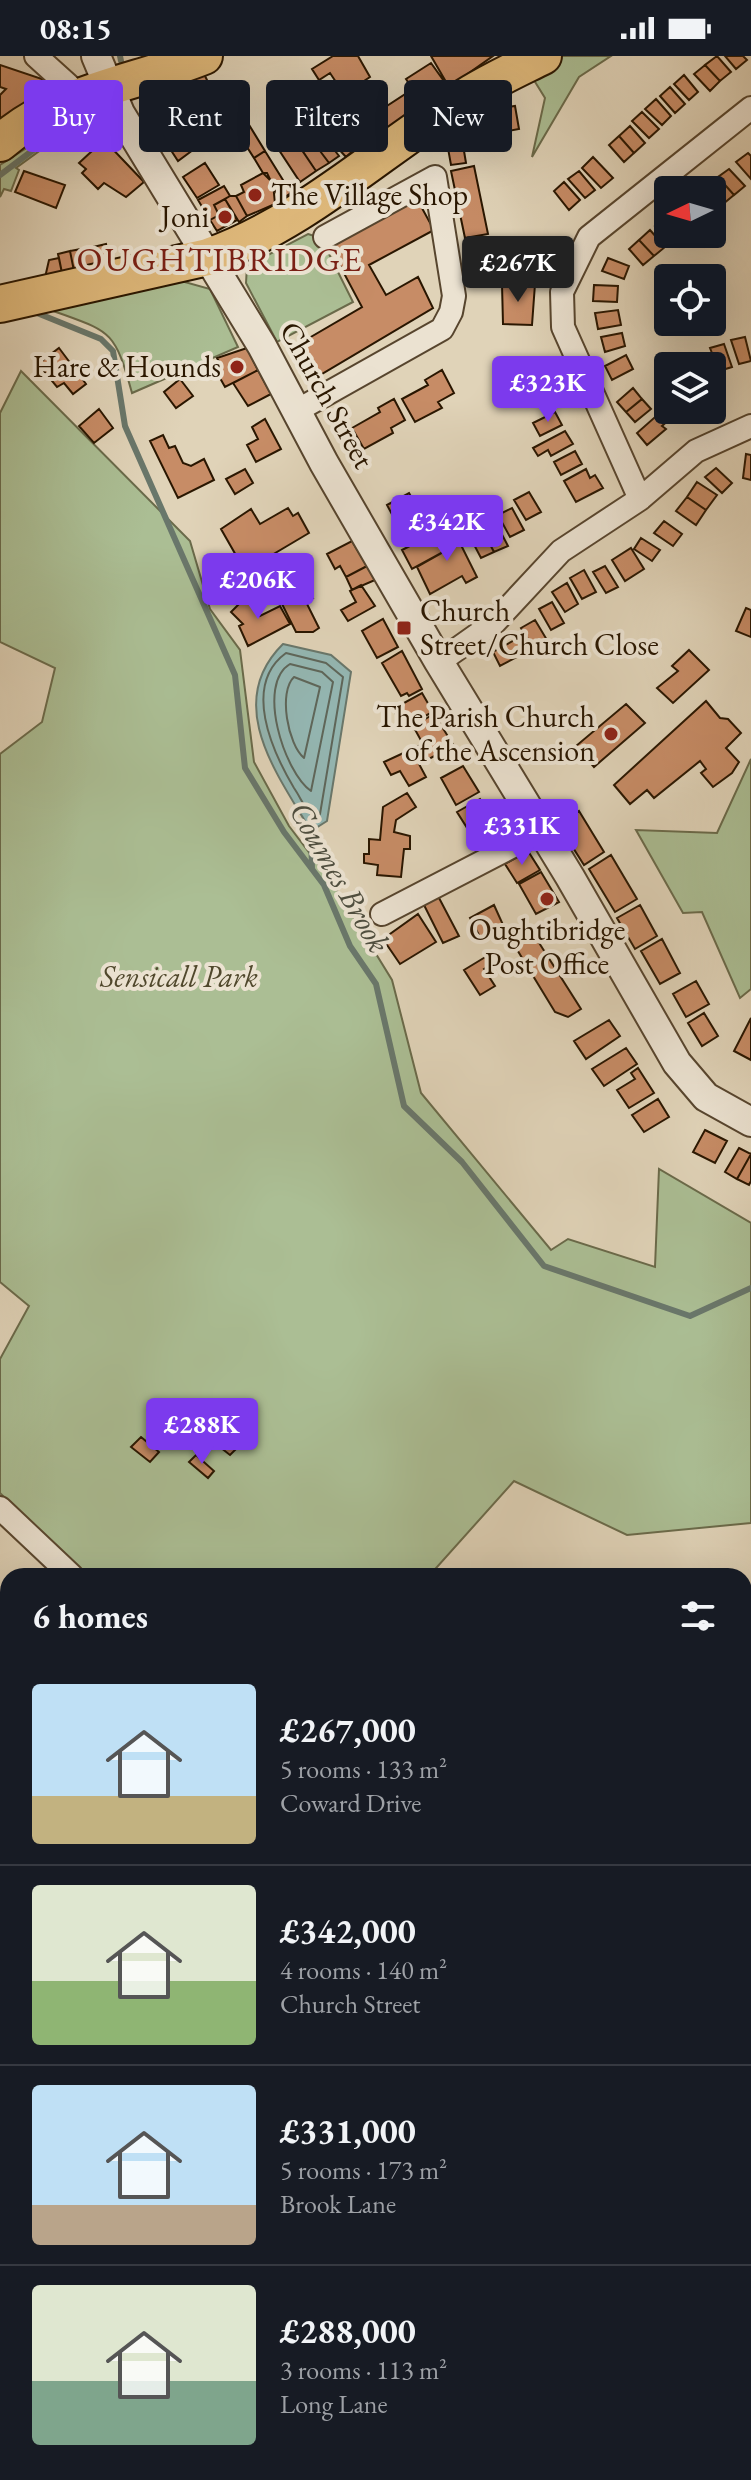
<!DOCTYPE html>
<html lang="en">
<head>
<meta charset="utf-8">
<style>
  :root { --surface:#171b24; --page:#20242c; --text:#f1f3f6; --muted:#9ea1a6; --line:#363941; --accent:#7c3aed }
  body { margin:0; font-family:"EB Garamond",serif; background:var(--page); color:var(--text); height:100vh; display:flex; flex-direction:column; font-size:30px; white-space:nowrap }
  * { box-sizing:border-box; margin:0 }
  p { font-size:26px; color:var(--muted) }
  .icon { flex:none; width:44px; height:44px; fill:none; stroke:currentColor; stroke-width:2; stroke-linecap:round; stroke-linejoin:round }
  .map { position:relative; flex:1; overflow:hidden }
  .details { position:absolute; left:0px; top:1512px; width:752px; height:912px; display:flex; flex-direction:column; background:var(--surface); border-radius:24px 24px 0 0; box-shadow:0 8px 32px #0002 }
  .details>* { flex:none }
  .banner { position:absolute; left:24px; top:24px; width:704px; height:72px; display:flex; gap:16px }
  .needle { width:52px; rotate:265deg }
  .controls { position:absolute; left:654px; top:120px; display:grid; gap:16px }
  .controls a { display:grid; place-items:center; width:72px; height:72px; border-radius:8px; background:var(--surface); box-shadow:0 8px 32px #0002; font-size:40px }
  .price { position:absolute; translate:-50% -68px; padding:0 18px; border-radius:8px; background:var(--accent); color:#fff; font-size:26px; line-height:52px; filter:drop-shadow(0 2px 4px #0008) }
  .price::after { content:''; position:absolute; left:50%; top:48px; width:24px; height:18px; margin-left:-12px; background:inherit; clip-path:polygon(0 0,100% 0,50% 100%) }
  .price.active { background:#222; color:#fff }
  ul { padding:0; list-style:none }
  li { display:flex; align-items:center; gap:24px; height:200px; padding:0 32px }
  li+li { border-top:2px solid var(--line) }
  li span { display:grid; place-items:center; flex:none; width:224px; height:160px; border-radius:8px; color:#555 }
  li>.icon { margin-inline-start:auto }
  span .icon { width:96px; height:96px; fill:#fffc; stroke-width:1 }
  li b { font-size:34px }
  h2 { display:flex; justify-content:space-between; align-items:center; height:96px; padding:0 32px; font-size:34px }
  .tag { padding:0 28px; border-radius:8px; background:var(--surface); box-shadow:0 8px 32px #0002; font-size:28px; line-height:72px }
  .tag.active { background:var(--accent); color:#fff }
  .status { display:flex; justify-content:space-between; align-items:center; height:56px; padding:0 40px; background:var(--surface); direction:ltr }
  .status svg { height:22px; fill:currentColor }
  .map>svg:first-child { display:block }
  .green { fill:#abbe94; stroke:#6a6a4a; stroke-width:2 }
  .water { fill:#94b7b3; stroke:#69776b; stroke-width:2 }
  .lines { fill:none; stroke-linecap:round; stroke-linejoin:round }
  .shore { stroke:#5e665a; stroke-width:2 }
  .stream { stroke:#69776b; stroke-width:6 }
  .building { fill:#c78c66; stroke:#291600; stroke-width:2 }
  .minor-casing { stroke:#57452e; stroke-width:26 }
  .tertiary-casing { stroke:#57452e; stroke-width:32 }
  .primary-casing { stroke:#291600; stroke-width:40 }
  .minor { stroke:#ebe2d1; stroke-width:22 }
  .tertiary { stroke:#ebe2d1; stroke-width:28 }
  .primary { stroke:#e0ba7c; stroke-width:36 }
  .poi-dot { fill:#8f2418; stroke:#ebe2d1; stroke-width:3 }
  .labels { text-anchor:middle; stroke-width:8; stroke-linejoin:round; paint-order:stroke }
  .poi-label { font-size:30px; fill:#291600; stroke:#ebe2d1; text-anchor:end }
  .street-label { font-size:30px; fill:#291600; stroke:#ebe2d1 }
  .park-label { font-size:30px; font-style:italic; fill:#50482c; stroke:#ebe2d1 }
  .water-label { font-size:32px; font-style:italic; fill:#4e4e3f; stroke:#ebe2d1 }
  .quarter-label { font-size:34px; letter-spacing:2px; fill:#7a1f14; stroke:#ebe2d1 }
</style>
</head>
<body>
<div class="status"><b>08:15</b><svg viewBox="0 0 49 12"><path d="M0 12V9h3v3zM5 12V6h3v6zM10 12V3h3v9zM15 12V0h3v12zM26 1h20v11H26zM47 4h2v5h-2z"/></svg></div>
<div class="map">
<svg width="751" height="2424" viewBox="0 0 751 2424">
  <rect width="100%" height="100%" fill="#e0d3b8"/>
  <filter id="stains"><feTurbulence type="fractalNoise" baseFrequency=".0025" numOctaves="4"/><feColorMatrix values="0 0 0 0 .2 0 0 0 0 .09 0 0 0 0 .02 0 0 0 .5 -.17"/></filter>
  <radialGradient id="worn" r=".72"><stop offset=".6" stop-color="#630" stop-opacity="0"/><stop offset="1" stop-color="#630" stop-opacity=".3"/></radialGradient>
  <path class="green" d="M519,0H611L579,21L532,101L545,42Z
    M36,86L42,93L16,112L19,114L11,135L4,133L0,141V109Z
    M308,178L321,182L353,246L277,286L246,227L247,210Z
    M174,223L210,233L238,291L132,337C114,271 110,276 48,253Z
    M21,315L190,485L210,553L240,594L254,706L289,770L333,828L392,924L421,1037L551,1194L568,1183L655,1211L659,1113L751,1167V1467L627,1479L514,1425L429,1520H83L0,1437V1303L29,1250L0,1226V698L42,666L55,612L0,586V357Z
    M751,703V933L740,942L702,856L683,857L636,774L717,777Z
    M356,2416H576L575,2424H355Z"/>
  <path class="water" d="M283,588L331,599L351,616L327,765L311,775C277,718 223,647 283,588Z"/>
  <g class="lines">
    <path class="shore" d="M286,597L326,607L343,621L320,758L315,762C306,756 301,742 294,732C272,695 242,629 286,597Z
      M290,608L322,616L333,626L311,735C284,716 256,628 290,608Z
      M294,621L320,631L304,702C288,689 278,636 294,621Z"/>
    <path class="stream" d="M120,0L121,5
      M0,119L57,76
      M37,257L101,283L113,295L125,370L235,619L245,712L284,776L324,829L350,890L376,928L404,1050L462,1106L544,1210L690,1260L751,1232
      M311,775L312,813"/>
  </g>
  <path class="building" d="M333,0H358L370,21L344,38L330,17L319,24L312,13Z
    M431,0H493L449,31Z
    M717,0L731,16L720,25L705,9Z
    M725,0H743L747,4L736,13Z
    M431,7L446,28L421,45L406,23Z
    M0,9L45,24L35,43L0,73V39L6,33L0,31Z
    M705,9L720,25L710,35L694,18Z
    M204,18L212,34L195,42L187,26Z
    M684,19L698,36L689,44L674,28Z
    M670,31L685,48L675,57L660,40Z
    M410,35L420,51L383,76L373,59Z
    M309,38L324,55L321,57L325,62L356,92L346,101L298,48Z
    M656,43L671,60L662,69L645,53Z
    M515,50L519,73L462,83L466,107L451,109L444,70L451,59Z
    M305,56L339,100L329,107L296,63Z
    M642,56L659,73L649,82L632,65Z
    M243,59L265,95L254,102L231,66Z
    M296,63L329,107L316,115L286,70Z
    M630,70L645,87L634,97L619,80Z
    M182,74L186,81L194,76L201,88L178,105L165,85Z
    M619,80L634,97L624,106L609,89Z
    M293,81L316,115L300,126L277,91Z
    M104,84L144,126L126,141L104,127L98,133L82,117L86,113L79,107Z
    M265,95L291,137L280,144L267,117H263L254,102Z
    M748,97L751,100V123L736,106Z
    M593,101L613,122L601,132L582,112Z
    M205,107L219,129L197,142L183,121Z
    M474,110L488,178L465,182L451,115Z
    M729,113L745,130L734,139L718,121Z
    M24,115L65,129L56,152L15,136Z
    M579,115L595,134L585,142L568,123Z
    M263,117L273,127L275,148L247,160L236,140L244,136L241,129Z
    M718,121L734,139L723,148L708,130Z
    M564,126L580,144L569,154L554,135Z
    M224,130L230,140L214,149L219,159L210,164L198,144Z
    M230,140H236L247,160L239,166L225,143Z
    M225,143L237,164L217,175L210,164L219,159L214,149Z
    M417,143L434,174L369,209L386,239L418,221L433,252L315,322L297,289L362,251L330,191Z
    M666,161L668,178H680L670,186L655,170Z
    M650,174L665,191L654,200L639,184Z
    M639,184L654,200L643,209L629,193Z
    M106,188L111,213L98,215L93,191Z
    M93,191L98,215L86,218L81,193Z
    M81,193L86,218L75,220L70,195Z
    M70,195L75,220L63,222L58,198Z
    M59,202L63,222L44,226L49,204Z
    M608,202L629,210L624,223L602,215Z
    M502,228H535L532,269L503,268Z
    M594,229L618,230L617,246L593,245Z
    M618,254L621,269L598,273L595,257Z
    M622,277L625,290L605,296L601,281Z
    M745,281L751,305L739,308L731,284Z
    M724,288L732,311L719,315L710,292Z
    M59,292L86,328L73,338L64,327L57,331L38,308Z
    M247,292L258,314L225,331L215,313L221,309L217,302Z
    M699,298L705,310H674Z
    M626,299L633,313L612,324L605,310Z
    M258,314L271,338L248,350L233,327Z
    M442,314L454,337L438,346L442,352L415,366L402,343L428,329L425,324Z
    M180,323L193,340L176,352L164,336Z
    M633,332L642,343L626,356L617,346Z
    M394,343L405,364L391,372L393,377L364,393L352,372L380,356L378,352Z
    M642,343L651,353L635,366L626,356Z
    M99,353L113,372L94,387L79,370Z
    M663,354L671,362L662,370L666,373L647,389L637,377Z
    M555,356L562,369L540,380L533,367Z
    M265,363L281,393L256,406L247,389L258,383L252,371Z
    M565,375L573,388L551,400L548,394L538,400L533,392Z
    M163,379L169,392L175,390L183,407L191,410L204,403L214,424L178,442L150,385Z
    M575,395L582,408L561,419L554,406Z
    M746,398L751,399V424L743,422Z
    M716,412L732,427L722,437L705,421Z
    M245,413L253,427L235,438L226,423Z
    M586,413L590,422L595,419L603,432L576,446L564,425Z
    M697,426L717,439L706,454L687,441Z
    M529,436L541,456L526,464L514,444Z
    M409,437L432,478L409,490L387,449Z
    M687,441L706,454L696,469L676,455Z
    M288,452L293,460L298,457L309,477L245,515L221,473L251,453L260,468Z
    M512,452L524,474L510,481L498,459Z
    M664,465L682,478L673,490L654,477Z
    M451,469L477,521L466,527L462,520L430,538L417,511L445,495L435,477Z
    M497,469L508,490L494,496L483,475Z
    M483,475L494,496L481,502L470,481Z
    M435,477L445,495L412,513L402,494Z
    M641,482L660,494L652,505L634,493Z
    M352,485L367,510L346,521L340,510L335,513L327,498Z
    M631,492L644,513L625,525L612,504Z
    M367,510L375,524L352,534L346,521Z
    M605,510L618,531L606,537L593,516Z
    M584,514L596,536L582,543L570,522Z
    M298,515L313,542L306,546L319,572L313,576H296L272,528Z
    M567,527L578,548L565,556L552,536Z
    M361,529L375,550L348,565L341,554L356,546L350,535Z
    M250,537L258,546L254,549L260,560L280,550L290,568L248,590L239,570L243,568L231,556Z
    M552,546L564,567L551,574L539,553Z
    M746,552L751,554V581L736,575Z
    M383,563L398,591L377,602L362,575Z
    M535,564L547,584L533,591L521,572Z
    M520,581L528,595L500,610L493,596Z
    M689,594L709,614L673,647L657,632L678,615L672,610Z
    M402,595L422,633L409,640L407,637L401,640L382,607Z
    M422,637L433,656L403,671L393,653Z
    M706,645L720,662L728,663L741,677L726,692L739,706L732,717L713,731L701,717L706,713L700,705L654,742L647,734L630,748L614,729Z
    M626,648L645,667L594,711L576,690Z
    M434,658L454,690L419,708L426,721L409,730L400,715L391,719L384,706L423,688L413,670Z
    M463,710L479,736L456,749L441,722Z
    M407,737L416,751L396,764L394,776L410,780V793H404L401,821L377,819L378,809L364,807V798H369V783L380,784L383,751Z
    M480,743L503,782L481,794L457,756Z
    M579,755L604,796L584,809L558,768Z
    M528,795L540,814L517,827L505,808Z
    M611,799L637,843L615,856L589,813Z
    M541,816L559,846L536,858L519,828Z
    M438,840L459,880L443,887L423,847Z
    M494,849L504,871L481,883L470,862Z
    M640,849L657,880L635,893L617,862Z
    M418,858L436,886L400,908L383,883Z
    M529,871L581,953L568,961L555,956L510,882Z
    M662,883L680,917L660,928L641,895Z
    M487,900L492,908L484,913L495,930L480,939L464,914Z
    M696,925L709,948L686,961L673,938Z
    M704,957L718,980L702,990L688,967Z
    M751,962V1004L734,995Z
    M609,964L620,980L586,1003L574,985Z
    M626,992L637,1008L604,1030L592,1013Z
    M638,1012L654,1037L629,1052L617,1034L635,1023L631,1017Z
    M658,1043L669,1061L644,1076L632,1059Z
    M705,1074L727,1085L715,1107L693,1096Z
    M739,1092L751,1098L737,1123L725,1116Z
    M751,1098V1125L749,1129L737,1123Z
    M165,1349L204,1380L193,1392L154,1363Z
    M219,1377L237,1392L230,1399L211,1384Z
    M141,1381L159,1396L150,1406L131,1391Z
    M196,1399L214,1415L208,1422L189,1406Z"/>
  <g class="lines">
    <defs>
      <path id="minor" d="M36,0L68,29L74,40
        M298,354L442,273L451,256L454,240L435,121L325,181
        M640,443L563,271L562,236L589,181L751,52
        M439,606L494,567L561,495L640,443L696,395L751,370
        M382,858L542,775
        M0,1452L72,1520
        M341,2424V2416"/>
      <path id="tertiary" d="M96,0L120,57L262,290L324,407L439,606L570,821L677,1007L706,1041L751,1066"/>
      <path id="primary" d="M0,87C59,35 134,28 204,0
        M0,248L208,201C307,166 384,90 472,37C495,23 519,12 543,0"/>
    </defs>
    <use href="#minor" class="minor-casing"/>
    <use href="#tertiary" class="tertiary-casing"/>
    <use href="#primary" class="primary-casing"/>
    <use href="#minor" class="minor"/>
    <use href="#tertiary" class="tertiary"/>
    <use href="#primary" class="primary"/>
  </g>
  <g class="poi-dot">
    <circle cx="255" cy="139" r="8"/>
    <circle cx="225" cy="161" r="8"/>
    <circle cx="237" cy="311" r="8"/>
    <rect x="396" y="564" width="16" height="16" rx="4"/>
    <circle cx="611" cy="678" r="8"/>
    <circle cx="547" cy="843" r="8"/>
  </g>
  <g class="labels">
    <g class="poi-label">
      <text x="271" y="149" text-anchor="start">The Village Shop</text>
      <text x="209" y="171">Joni</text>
      <text x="221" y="321">Hare &amp; Hounds</text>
      <text x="420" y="565" text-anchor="start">Church<tspan x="420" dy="34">Street/Church Close</tspan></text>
      <text x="595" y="671">The Parish Church<tspan x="595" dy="34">of the Ascension</tspan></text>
      <text x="547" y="884" text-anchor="middle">Oughtibridge<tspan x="547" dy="34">Post Office</tspan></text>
    </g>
    <g class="street-label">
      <text transform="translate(327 339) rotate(61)" y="10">Church Street</text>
    </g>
    <g class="park-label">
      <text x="179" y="931">Sensicall Park</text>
    </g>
    <g class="water-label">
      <text transform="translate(340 821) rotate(60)" y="11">Coumes Brook</text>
    </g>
    <g class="quarter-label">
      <text x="220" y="215">OUGHTIBRIDGE</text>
    </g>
  </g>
  <rect width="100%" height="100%" filter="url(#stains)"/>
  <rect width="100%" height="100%" fill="url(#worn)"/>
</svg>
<div class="controls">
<a><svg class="needle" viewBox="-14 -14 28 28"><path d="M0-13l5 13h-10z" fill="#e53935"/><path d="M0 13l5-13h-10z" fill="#9ea1a6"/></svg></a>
<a><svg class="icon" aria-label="locate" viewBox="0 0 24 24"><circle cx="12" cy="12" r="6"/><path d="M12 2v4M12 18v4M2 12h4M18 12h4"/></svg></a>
<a><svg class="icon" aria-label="layers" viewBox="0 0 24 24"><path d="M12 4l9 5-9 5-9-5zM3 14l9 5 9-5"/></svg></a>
</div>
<b class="price active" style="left:518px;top:248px">£267K</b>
<b class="price" style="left:548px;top:368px">£323K</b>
<b class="price" style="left:447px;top:507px">£342K</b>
<b class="price" style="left:258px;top:565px">£206K</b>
<b class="price" style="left:522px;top:811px">£331K</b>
<b class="price" style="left:202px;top:1410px">£288K</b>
<div class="banner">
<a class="tag active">Buy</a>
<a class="tag">Rent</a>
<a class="tag">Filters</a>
<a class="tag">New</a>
</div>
<section class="details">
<h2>6 homes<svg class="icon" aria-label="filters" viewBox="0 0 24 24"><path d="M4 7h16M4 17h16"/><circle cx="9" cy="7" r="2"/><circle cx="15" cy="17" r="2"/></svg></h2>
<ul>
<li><span style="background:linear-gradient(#bfe0f5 70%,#c2b280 0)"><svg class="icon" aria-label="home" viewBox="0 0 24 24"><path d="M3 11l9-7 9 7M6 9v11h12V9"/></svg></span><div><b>£267,000</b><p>5 rooms · 133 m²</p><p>Coward Drive</p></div></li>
<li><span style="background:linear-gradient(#dfe7d0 60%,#8fb573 0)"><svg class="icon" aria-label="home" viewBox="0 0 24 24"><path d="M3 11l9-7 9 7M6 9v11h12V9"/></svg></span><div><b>£342,000</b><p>4 rooms · 140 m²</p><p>Church Street</p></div></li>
<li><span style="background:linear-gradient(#bfe0f5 75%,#b9a48a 0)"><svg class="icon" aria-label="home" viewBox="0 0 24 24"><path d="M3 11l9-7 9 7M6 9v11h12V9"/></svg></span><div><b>£331,000</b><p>5 rooms · 173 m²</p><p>Brook Lane</p></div></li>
<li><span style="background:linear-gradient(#dfe7d0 60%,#7fa58c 0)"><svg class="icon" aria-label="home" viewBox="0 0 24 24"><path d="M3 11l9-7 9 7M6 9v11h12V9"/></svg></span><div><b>£288,000</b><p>3 rooms · 113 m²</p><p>Long Lane</p></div></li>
</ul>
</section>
</div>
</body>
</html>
